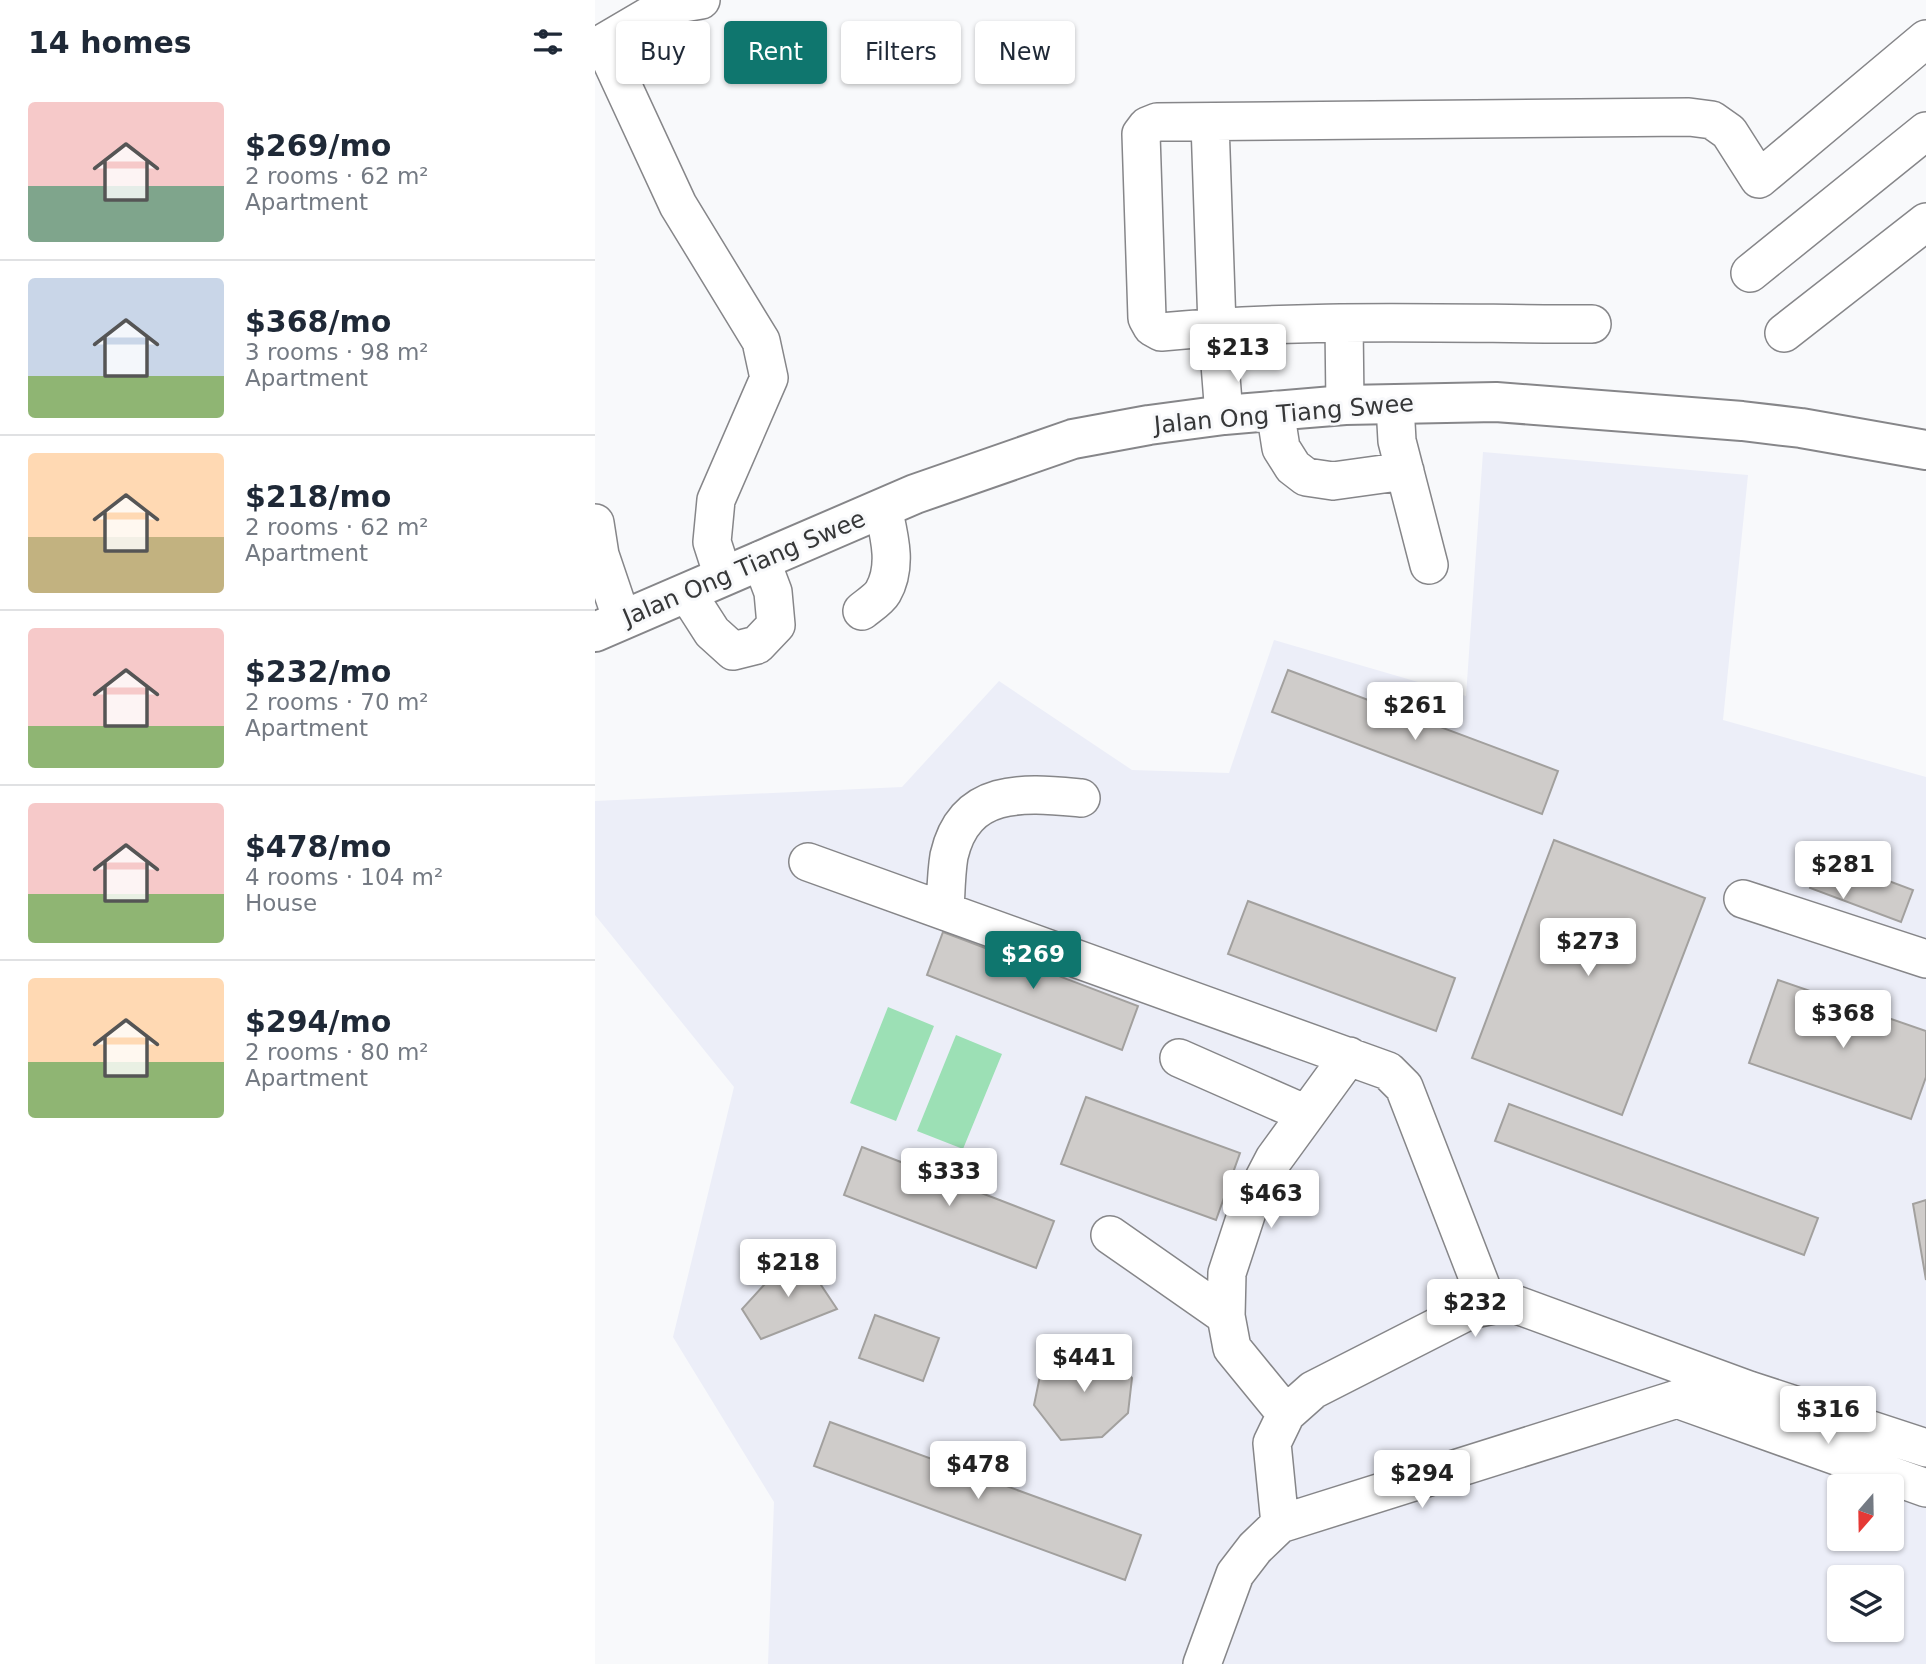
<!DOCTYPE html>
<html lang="en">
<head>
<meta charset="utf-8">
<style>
  :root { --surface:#fff; --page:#f2f2f3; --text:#1f2937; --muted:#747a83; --line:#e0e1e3; --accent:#0f766e }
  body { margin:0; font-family:"DejaVu Sans",sans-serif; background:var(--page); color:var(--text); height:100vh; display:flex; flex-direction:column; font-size:26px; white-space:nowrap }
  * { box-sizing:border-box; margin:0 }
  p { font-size:23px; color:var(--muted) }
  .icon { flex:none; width:38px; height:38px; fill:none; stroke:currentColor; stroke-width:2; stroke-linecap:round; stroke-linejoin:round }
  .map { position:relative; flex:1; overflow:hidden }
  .panel { display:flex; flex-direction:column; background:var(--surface); width:595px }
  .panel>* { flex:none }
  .guide { position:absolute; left:21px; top:21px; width:665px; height:63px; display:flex; gap:14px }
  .needle { width:46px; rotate:200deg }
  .buttons { position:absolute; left:1232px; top:1474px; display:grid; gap:14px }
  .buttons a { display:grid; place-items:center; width:77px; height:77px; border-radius:7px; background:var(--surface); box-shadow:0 2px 5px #0004; font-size:35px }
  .price { position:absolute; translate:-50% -60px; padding:0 16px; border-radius:7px; background:#fff; color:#222; font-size:23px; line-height:46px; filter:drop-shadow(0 2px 4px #0008) }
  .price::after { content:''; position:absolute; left:50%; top:42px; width:21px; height:16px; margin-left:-10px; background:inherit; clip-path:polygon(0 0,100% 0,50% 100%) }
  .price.on { background:var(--accent); color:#fff }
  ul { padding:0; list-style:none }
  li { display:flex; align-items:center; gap:21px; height:175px; padding:0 28px }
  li+li { border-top:2px solid var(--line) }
  li span { display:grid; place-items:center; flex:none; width:196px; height:140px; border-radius:7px; color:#555 }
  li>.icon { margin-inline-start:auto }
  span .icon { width:84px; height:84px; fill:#fffc; stroke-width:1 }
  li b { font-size:30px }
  h2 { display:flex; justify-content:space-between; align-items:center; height:84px; padding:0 28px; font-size:30px }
  .pill { padding:0 24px; border-radius:7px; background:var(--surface); box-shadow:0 2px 5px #0004; font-size:24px; line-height:63px }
  .pill.on { background:var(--accent); color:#fff }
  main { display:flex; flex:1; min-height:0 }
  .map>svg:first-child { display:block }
  .built { fill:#eceef8; fill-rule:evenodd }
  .green { fill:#9ce0b5 }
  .building { fill:#cfccca; stroke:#a2a09e; stroke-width:2 }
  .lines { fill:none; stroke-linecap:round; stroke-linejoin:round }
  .minor-casing { stroke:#868689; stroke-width:40 }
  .major-casing { stroke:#868689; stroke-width:42 }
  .minor { stroke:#fff; stroke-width:37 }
  .major { stroke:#fff; stroke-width:38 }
  .labels { text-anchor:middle; stroke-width:6; stroke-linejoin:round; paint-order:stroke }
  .street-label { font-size:24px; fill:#363738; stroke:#f8f9fb }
</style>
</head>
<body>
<main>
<section class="panel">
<h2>14 homes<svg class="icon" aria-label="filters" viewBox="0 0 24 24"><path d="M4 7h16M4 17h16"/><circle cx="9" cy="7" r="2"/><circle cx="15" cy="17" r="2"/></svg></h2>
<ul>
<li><span style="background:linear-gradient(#f6c9c9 60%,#7fa58c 0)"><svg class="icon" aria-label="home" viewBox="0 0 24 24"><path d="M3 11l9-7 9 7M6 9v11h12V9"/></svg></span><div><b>$269/mo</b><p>2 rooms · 62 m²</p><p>Apartment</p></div></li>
<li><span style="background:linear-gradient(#c9d6e8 70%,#8fb573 0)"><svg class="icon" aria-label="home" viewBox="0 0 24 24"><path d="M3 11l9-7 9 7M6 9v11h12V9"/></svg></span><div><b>$368/mo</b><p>3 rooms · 98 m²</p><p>Apartment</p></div></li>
<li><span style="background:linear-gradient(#ffd9b3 60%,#c2b280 0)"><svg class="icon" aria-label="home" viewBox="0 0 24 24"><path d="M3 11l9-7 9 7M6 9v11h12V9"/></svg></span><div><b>$218/mo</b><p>2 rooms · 62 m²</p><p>Apartment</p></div></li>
<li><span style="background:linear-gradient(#f6c9c9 70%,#8fb573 0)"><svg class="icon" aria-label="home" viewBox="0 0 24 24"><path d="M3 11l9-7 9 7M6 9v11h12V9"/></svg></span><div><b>$232/mo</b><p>2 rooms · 70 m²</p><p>Apartment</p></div></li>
<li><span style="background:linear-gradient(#f6c9c9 65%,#8fb573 0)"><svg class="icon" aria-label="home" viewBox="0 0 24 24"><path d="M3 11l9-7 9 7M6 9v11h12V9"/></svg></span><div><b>$478/mo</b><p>4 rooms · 104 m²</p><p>House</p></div></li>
<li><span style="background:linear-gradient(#ffd9b3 60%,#8fb573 0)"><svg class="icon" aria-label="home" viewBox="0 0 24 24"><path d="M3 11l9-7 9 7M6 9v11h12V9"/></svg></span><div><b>$294/mo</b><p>2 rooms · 80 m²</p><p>Apartment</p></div></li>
</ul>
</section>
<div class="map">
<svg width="1331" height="1664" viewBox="0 0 1331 1664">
  <rect width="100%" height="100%" fill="#f8f9fb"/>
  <path class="built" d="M888,452L1153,475L1128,720L1331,777V1664H173L179,1502L78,1337L139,1087L0,915V801L307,787L404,681L537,770L634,773L679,640L871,696ZM1244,1486H1297V1538H1244ZM1244,1577H1297V1629H1244Z"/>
  <path class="green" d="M293,1007L339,1026L301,1121L255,1103Z
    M361,1035L407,1054L368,1149L322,1131Z"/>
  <path class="building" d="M693,670L963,771L947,814L677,712Z
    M959,840L1110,898L1027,1115L877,1058Z
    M1227,856L1318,890L1306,922L1215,888Z
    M653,901L860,978L841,1031L633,954Z
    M348,932L543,1006L527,1050L332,975Z
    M1183,980L1331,1031V1077L1316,1119L1154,1063Z
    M491,1097L645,1153L621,1220L466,1164Z
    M914,1104L1223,1218L1209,1255L900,1141Z
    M267,1147L459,1221L441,1268L249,1195Z
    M1331,1200V1280L1318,1204Z
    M202,1249L242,1309L166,1339L147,1309Z
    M280,1315L344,1338L328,1381L264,1358Z
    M477,1349L516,1350L537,1378L533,1413L507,1437L466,1440L439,1405L446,1371Z
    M235,1422L546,1535L530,1580L219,1466Z"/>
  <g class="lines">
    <defs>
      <path id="minor" d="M8,43L83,205L166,341L174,378L121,500L117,542L128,576
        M0,50L8,43L71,6L106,0
        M615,123L622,326L629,415
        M1155,273L1331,131
        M749,323L750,405
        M997,324C854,324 709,318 566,332L557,327L552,318L546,134L552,126L562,122L1094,117L1117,120L1134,132L1164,179L1331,39
        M1189,333L1331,222
        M800,405L802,441L834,565
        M680,410L686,448L698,467L711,477L738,481L810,471
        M0,523L5,555L27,620
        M92,593L117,632L138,651L162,645L181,625L178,592L166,560
        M267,611C273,606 284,599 288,592C303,566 294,535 288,508
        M213,862L793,1071L809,1087L893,1304
        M1148,899L1331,959
        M350,911C351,893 351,874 354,856C370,786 430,793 486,798
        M584,1058L711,1114
        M515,1235L631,1316
        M1090,1402L1331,1488
        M691,1414L637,1348L631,1316L632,1273L653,1209L679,1159L754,1056
        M685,1524L677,1443L691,1414L718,1390L875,1310L914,1302L1154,1390L1331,1448
        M607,1664L640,1574L660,1548L685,1524L1082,1399L1148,1391"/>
      <path id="major" d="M0,632L320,494L478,439L554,425L629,415L750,405L901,402L1147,421L1206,428L1331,450"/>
    </defs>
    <use href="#minor" class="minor-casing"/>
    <use href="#major" class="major-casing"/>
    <use href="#minor" class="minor"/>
    <use href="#major" class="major"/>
  </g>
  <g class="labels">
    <g class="street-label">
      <text transform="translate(689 414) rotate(-5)" y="8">Jalan Ong Tiang Swee</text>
      <text transform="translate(149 568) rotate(-23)" y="8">Jalan Ong Tiang Swee</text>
    </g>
  </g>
</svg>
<div class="buttons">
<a><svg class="needle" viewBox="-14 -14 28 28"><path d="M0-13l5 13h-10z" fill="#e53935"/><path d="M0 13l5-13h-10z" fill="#747a83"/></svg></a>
<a><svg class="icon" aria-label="layers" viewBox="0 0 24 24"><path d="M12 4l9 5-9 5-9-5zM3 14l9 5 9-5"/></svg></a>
</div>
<b class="price" style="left:643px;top:384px">$213</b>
<b class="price" style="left:820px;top:742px">$261</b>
<b class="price" style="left:1248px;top:901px">$281</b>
<b class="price" style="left:993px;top:978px">$273</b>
<b class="price on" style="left:438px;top:991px">$269</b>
<b class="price" style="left:1248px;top:1050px">$368</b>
<b class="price" style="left:354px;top:1208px">$333</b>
<b class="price" style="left:676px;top:1230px">$463</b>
<b class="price" style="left:193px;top:1299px">$218</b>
<b class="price" style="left:880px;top:1339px">$232</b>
<b class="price" style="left:489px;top:1394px">$441</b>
<b class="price" style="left:1233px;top:1446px">$316</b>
<b class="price" style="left:383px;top:1501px">$478</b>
<b class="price" style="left:827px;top:1510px">$294</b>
<div class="guide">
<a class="pill">Buy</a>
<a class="pill on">Rent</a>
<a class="pill">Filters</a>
<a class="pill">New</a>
</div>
</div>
</main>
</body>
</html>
